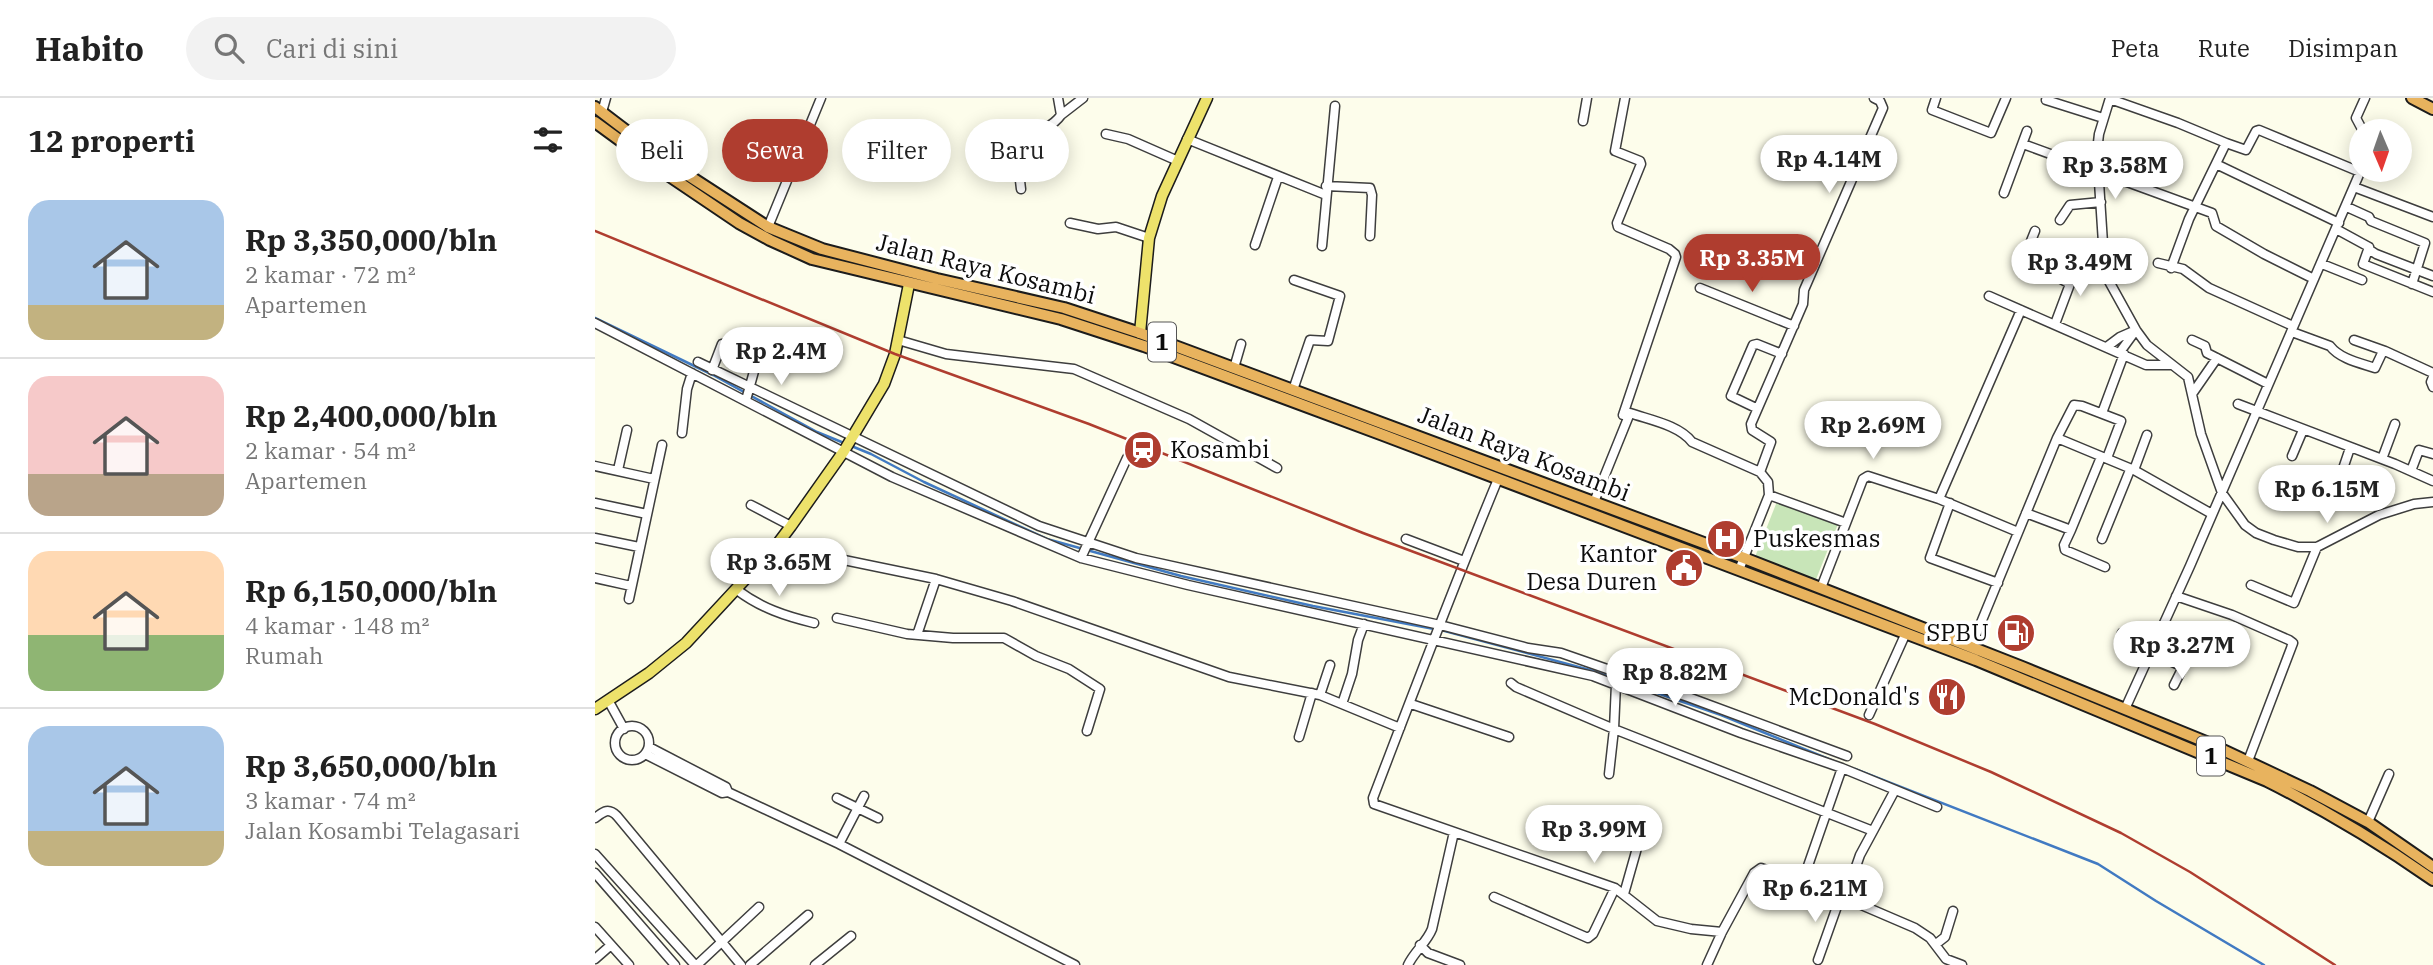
<!DOCTYPE html>
<html lang="id">
<head>
<meta charset="utf-8">
<style>
  :root { --surface:#fff; --page:#f2f2f2; --text:#222; --muted:#767676; --line:#e0e0e0; --accent:#af3d2f }
  body { margin:0; font-family:"IBM Plex Serif",serif; background:var(--page); color:var(--text); height:100vh; display:flex; flex-direction:column; font-size:26px; white-space:nowrap }
  * { box-sizing:border-box; margin:0 }
  p { font-size:23px; color:var(--muted) }
  .icon { flex:none; width:38px; height:38px; fill:none; stroke:currentColor; stroke-width:2; stroke-linecap:round; stroke-linejoin:round }
  .map { position:relative; flex:1; overflow:hidden }
  .side { display:flex; flex-direction:column; background:var(--surface); width:595px }
  .side>* { flex:none }
  .guide { position:absolute; left:21px; top:21px; width:665px; height:63px; display:flex; gap:14px }
  .needle { width:46px; rotate:178deg }
  .fabs { position:absolute; left:1754px; top:21px; display:grid; gap:14px }
  .fabs a { display:grid; place-items:center; width:63px; height:63px; border-radius:50%; background:var(--surface); box-shadow:0 4px 18px #0003; font-size:35px }
  .price { position:absolute; translate:-50% -60px; padding:0 16px; border-radius:24px; background:#fff; color:#222; font-size:23px; line-height:46px; filter:drop-shadow(0 2px 4px #0008) }
  .price::after { content:''; position:absolute; left:50%; top:42px; width:21px; height:16px; margin-left:-10px; background:inherit; clip-path:polygon(0 0,100% 0,50% 100%) }
  .price.current { background:var(--accent); color:#fff }
  ul { padding:0; list-style:none }
  li { display:flex; align-items:center; gap:21px; height:175px; padding:0 28px }
  li+li { border-top:2px solid var(--line) }
  li span { display:grid; place-items:center; flex:none; width:196px; height:140px; border-radius:21px; color:#555 }
  li>.icon { margin-inline-start:auto }
  span .icon { width:84px; height:84px; fill:#fffc; stroke-width:1 }
  li b { font-size:30px }
  h2 { display:flex; justify-content:space-between; align-items:center; height:84px; padding:0 28px; font-size:30px }
  .chip { padding:0 24px; border-radius:32px; background:var(--surface); box-shadow:0 4px 18px #0003; font-size:24px; line-height:63px }
  .chip.current { background:var(--accent); color:#fff }
  header { display:flex; align-items:center; gap:42px; box-sizing:border-box; height:98px; padding:0 35px; background:var(--surface); border-bottom:2px solid var(--line) }
  header strong { font-size:33px }
  nav { display:flex; gap:38px; margin-inline-start:auto; font-size:24px }
  .search { width:490px; height:63px; background:var(--page); display:flex; align-items:center; gap:18px; box-sizing:border-box; padding:0 24px; border-radius:38px; color:var(--muted); font-size:26px }
  main { display:flex; flex:1; min-height:0 }
  .map>svg:first-child { display:block }
  .green { fill:#c8e5b8 }
  .lines { fill:none; stroke-linecap:round; stroke-linejoin:round }
  .stream { stroke:#417ac2; stroke-width:2.5 }
  .minor-casing { stroke:#3e3e3e; stroke-width:11 }
  .major-casing { stroke:#1c1c1c; stroke-width:13 }
  .highway-casing { stroke:#1c1c1c; stroke-width:14 }
  .minor { stroke:#fff; stroke-width:8 }
  .major { stroke:#ede26b; stroke-width:10 }
  .highway { stroke:#e8b35e; stroke-width:10 }
  .rail { stroke:#af3d2f; stroke-width:2.5 }
  .labels { text-anchor:middle; stroke-width:7; stroke-linejoin:round; paint-order:stroke }
  .shield { fill:#fff; stroke:#545454; stroke-width:2 }
  .shield-label { font-size:23px; font-weight:bold; fill:#0b0b0b }
  .street-label { font-size:24px; fill:#0b0b0b; stroke:#fff }
  .poi-label { font-size:24px; fill:#0b0b0b; stroke:#fff; text-anchor:end }
</style>
</head>
<body>
<header>
<strong>Habito</strong>
<div class="search"><svg class="icon" aria-label="search" viewBox="0 0 24 24"><circle cx="10" cy="10" r="6"/><path d="M15 15l6 6"/></svg>Cari di sini</div>
<nav><a>Peta</a><a>Rute</a><a>Disimpan</a></nav>
</header>
<main>
<section class="side">
<h2>12 properti<svg class="icon" aria-label="filters" viewBox="0 0 24 24"><path d="M4 7h16M4 17h16"/><circle cx="9" cy="7" r="2"/><circle cx="15" cy="17" r="2"/></svg></h2>
<ul>
<li><span style="background:linear-gradient(#a9c7e8 75%,#c2b280 0)"><svg class="icon" aria-label="home" viewBox="0 0 24 24"><path d="M3 11l9-7 9 7M6 9v11h12V9"/></svg></span><div><b>Rp 3,350,000/bln</b><p>2 kamar · 72 m²</p><p>Apartemen</p></div></li>
<li><span style="background:linear-gradient(#f6c9c9 70%,#b9a48a 0)"><svg class="icon" aria-label="home" viewBox="0 0 24 24"><path d="M3 11l9-7 9 7M6 9v11h12V9"/></svg></span><div><b>Rp 2,400,000/bln</b><p>2 kamar · 54 m²</p><p>Apartemen</p></div></li>
<li><span style="background:linear-gradient(#ffd9b3 60%,#8fb573 0)"><svg class="icon" aria-label="home" viewBox="0 0 24 24"><path d="M3 11l9-7 9 7M6 9v11h12V9"/></svg></span><div><b>Rp 6,150,000/bln</b><p>4 kamar · 148 m²</p><p>Rumah</p></div></li>
<li><span style="background:linear-gradient(#a9c7e8 75%,#c2b280 0)"><svg class="icon" aria-label="home" viewBox="0 0 24 24"><path d="M3 11l9-7 9 7M6 9v11h12V9"/></svg></span><div><b>Rp 3,650,000/bln</b><p>3 kamar · 74 m²</p><p>Jalan Kosambi Telagasari</p></div></li>
</ul>
</section>
<div class="map">
<svg width="1838" height="867" viewBox="0 0 1838 867">
  <rect width="100%" height="100%" fill="#fdfdeb"/>
  <path class="green" d="M1183,401L1243,426L1220,484L1160,459Z"/>
  <g class="lines">
    <path class="stream" d="M0,220L118,277L222,334L276,356L329,384L452,441L586,478L718,508L839,531
      M846,532L995,572L1126,617L1241,664
      M1260,671L1503,766L1561,803L1669,867"/>
    <defs>
      <path id="minor" d="M1341,0L1337,12L1396,35L1411,0
        M1515,0L1504,36L1502,53L1510,176L1541,232L1552,247L1593,279L1606,336L1627,395L1650,427L1661,435L1679,442L1703,449H1722L1784,417L1819,406L1838,404
        M1515,1L1583,25L1631,45L1594,121L1576,170
        M1451,2L1508,20
        M7,14L11,0
        M466,17L488,0
        M988,23L992,0
        M1768,33L1761,20L1770,0
        M511,36L533,41L583,63
        M592,41L731,97
        M1631,45L1651,52L1661,33L1664,32L1765,74
        M1428,46L1617,115L1621,128L1669,156L1719,181
        M1621,66L1744,125
        M731,88L775,90L777,97L775,138
        M1759,89L1838,119
        M426,91C423,71 425,47 444,34C453,28 459,27 466,17L463,0
        M1409,95L1432,33
        M1752,109L1774,119L1776,123L1830,145L1817,186
        M1465,122L1475,107L1506,104
        M475,125L503,131L521,129L554,140
        M173,129L226,0
        M1741,131L1774,149L1775,152L1781,156L1838,178
        M1440,133L1436,143L1447,149L1448,168L1462,179
        M660,147L683,79
        M727,148L740,8
        M1774,149L1768,166L1838,194
        M1563,165L1588,171L1614,190L1698,228
        M1727,166L1767,182
        M1105,190L1199,228
        M1394,198L1551,267H1575
        M0,225L297,379L486,460L593,487L998,578L1146,635L1247,670L1342,709
        M1460,226L1475,186L1462,179C1477,163 1492,173 1510,176
        M1697,234L1735,248C1745,261 1765,265 1780,270L1788,253
        M303,242L351,256L479,271L594,321L682,370
        M1597,242L1610,248L1612,255L1673,286
        M1759,242L1790,253L1838,275
        M1513,248L1525,239L1541,232
        M1525,254L1541,232
        M103,264L444,428L541,460L845,527L933,550L966,555L1093,599L1252,658
        M639,270L646,246
        M117,272L127,246C139,244 156,250 163,259L151,302
        M1838,279L1836,284L1838,289
        M698,292L715,242L733,243L745,198L699,182
        M1597,296L1622,260
        M1643,306L1800,366L1838,383
        M1161,310L1136,298L1158,247L1162,246L1187,256
        M1507,315L1529,256
        M1028,317L1081,159L1080,156L1074,151L1023,129L1022,125L1046,66L1045,63L1020,53L1030,0
        M87,335L92,291L97,275
        M1462,340L1539,372L1617,416
        M1697,358L1708,332
        M1787,361L1800,326
        M0,368L59,381
        M23,372L32,332
        M1539,372L1552,337
        M1816,373L1824,352L1838,356
        M903,381C859,487 819,593 778,700L779,706L1020,790L1062,823L1096,831L1127,834
        M1174,397L1251,425
        M1344,401L1426,212
        M999,404L1035,315C1055,322 1084,327 1097,344L1165,374
        M0,405L52,416
        M1355,405L1335,460L1403,485
        M156,407L196,428
        M1734,412L1755,350
        M1431,415L1476,432L1506,359
        M1476,432L1469,447L1470,452L1510,469
        M0,440L44,449
        M811,441L869,463
        M1507,441L1535,372
        M181,448L341,481L417,503L634,579L725,597L805,630
        M486,460L532,360
        M1144,472L1174,397L1173,384L1165,374L1176,344L1157,332L1156,326L1208,206L1209,192L1288,10L1285,3L1279,0
        M0,480L36,488
        M1656,487L1699,505L1722,449
        M1226,490L1268,381L1273,378L1344,401L1423,434
        M142,492C166,510 190,518 219,525
        M1581,498L1637,517L1694,542L1698,545L1653,663
        M34,501L67,347
        M242,520L312,536L358,540H409L441,558L474,571L505,591L492,633
        M1527,535L1558,551
        M322,537L341,481
        M1376,549L1462,340L1479,307L1487,308L1526,323L1512,360
        M1556,554L1588,569L1597,549
        M916,585L921,589L1019,631L1278,733L1265,757L1250,800
        M1579,587L1588,569
        M725,597L735,567
        M13,602L29,631
        M747,606L757,576L763,542L769,526
        M816,606L914,639
        M1530,611L1595,468L1766,72
        M1274,617L1310,537
        M20 645a17 17 0 1 1 34 0a17 17 0 1 1-34 0Z
        M704,639L717,595
        M54,649L131,689L133,694L244,746L480,867
        M50,656L127,695L133,694
        M1014,676L1019,631L1021,586
        M242,700L283,720
        M0,720C8,714 13,709 22,718L146,867
        M1773,724L1794,676
        M1278,733L1300,692
        M244,746L269,698
        M0,756L100,867
        M0,775L80,867
        M1207,785L1247,670
        M1029,796L1042,750
        M899,799L993,840L998,836L1020,790
        M0,829L34,867
        M1341,846L1350,839L1358,813
        M825,847L833,855L865,867
        M0,861L16,847
        M1223,862L1245,800
        M102,867L164,809
        M155,867L213,817
        M220,867L256,838
        M813,867C819,854 832,844 837,831L859,734
        M1112,867L1127,834L1159,775L1166,770L1250,800L1320,830L1335,840L1351,861L1367,867"/>
      <path id="major" d="M545,235L554,140L567,98L612,0
        M0,611L54,575L91,545L181,448L196,428L249,353L289,286L300,256L314,186"/>
      <path id="highway" d="M1817,0L1838,11
        M0,9L71,63L173,129L227,151L342,181L469,210L545,235L1149,460L1427,569L1611,644L1715,693L1773,724L1838,769
        M0,24L67,73L144,125L175,142L217,161L466,221L549,248L788,337L1381,562L1672,683C1730,712 1785,745 1838,782"/>
    </defs>
    <use href="#minor" class="minor-casing"/>
    <use href="#major" class="major-casing"/>
    <use href="#highway" class="highway-casing"/>
    <use href="#minor" class="minor"/>
    <use href="#major" class="major"/>
    <use href="#highway" class="highway"/>
    <path class="rail" d="M0,133L300,256L494,326L768,435L1280,626L1396,674L1526,735L1595,774L1740,867"/>
  </g>
  <defs>
    <symbol id="station-disc" viewBox="-11 -11 22 22"><circle r="9.5" fill="#af3d2f" stroke="#fff"/><path d="M-3-6H3Q5-6 5-4V2Q5 4 3 4L4.5 6H3L1.5 4h-3L-3 6H-4.5L-3 4Q-5 4-5 2V-4Q-5-6-3-6ZM-3.5-4v3h7v-3ZM-3.5 1v1.5H-2V1ZM2 1v1.5H3.5V1Z" fill="#fff"/></symbol>
    <symbol id="hospital-disc" viewBox="-11 -11 22 22"><circle r="9.5" fill="#af3d2f" stroke="#fff"/><path d="M-5-5h3v3.5h4V-5h3V5h-3V1.5h-4V5h-3Z" fill="#fff"/></symbol>
    <symbol id="civic-disc" viewBox="-11 -11 22 22"><circle r="9.5" fill="#af3d2f" stroke="#fff"/><path d="M-.6-6.5H3V-4.5H.6V-3L4-1V1h2V6H-6V1h2V-1L-.6-3ZM-1.2 2.5V6h2.4V2.5Z" fill="#fff"/></symbol>
    <symbol id="fuel-disc" viewBox="-11 -11 22 22"><circle r="9.5" fill="#af3d2f" stroke="#fff"/><path d="M-5.5-6h7V0h2V4h1.3V-2.5L3-4.5l.8-.8L6-3V5H2.5V1h-1V6h-7ZM-4.2-4.7v3.2H.2V-4.7Z" fill="#fff"/></symbol>
    <symbol id="restaurant-disc" viewBox="-11 -11 22 22"><circle r="9.5" fill="#af3d2f" stroke="#fff"/><path d="M-5-6h1v4h1v-4h1v4h1v-4h1v5L-1.5 .5V6h-2V.5L-5-1ZM5-6V6H3V1.5H1.5Q1.5-4 5-6Z" fill="#fff"/></symbol>
  </defs>
  <g fill-rule="evenodd">
    <use href="#station-disc" x="526" y="330" width="44" height="44"/>
    <use href="#hospital-disc" x="1109" y="419" width="44" height="44"/>
    <use href="#civic-disc" x="1067" y="448" width="44" height="44"/>
    <use href="#fuel-disc" x="1399" y="513" width="44" height="44"/>
    <use href="#restaurant-disc" x="1330" y="577" width="44" height="44"/>
  </g>
  <g class="labels">
    <g class="shield">
      <rect x="553" y="224.5" width="28" height="39" rx="5"/>
      <rect x="1602" y="638.5" width="28" height="39" rx="5"/>
    </g>
    <g class="shield-label">
      <text x="567" y="252">1</text>
      <text x="1616" y="666">1</text>
    </g>
    <g class="street-label">
      <text transform="translate(391 171) rotate(14)" y="8">Jalan Raya Kosambi</text>
      <text transform="translate(929 356) rotate(21)" y="8">Jalan Raya Kosambi</text>
    </g>
    <g class="poi-label">
      <text x="575" y="360" text-anchor="start">Kosambi</text>
      <text x="1158" y="449" text-anchor="start">Puskesmas</text>
      <text x="1062" y="464">Kantor<tspan x="1062" dy="28">Desa Duren</tspan></text>
      <text x="1394" y="543">SPBU</text>
      <text x="1325" y="607">McDonald's</text>
    </g>
  </g>
</svg>
<div class="fabs">
<a><svg class="needle" viewBox="-14 -14 28 28"><path d="M0-13l5 13h-10z" fill="#e53935"/><path d="M0 13l5-13h-10z" fill="#767676"/></svg></a>
</div>
<b class="price" style="left:1234px;top:97px">Rp 4.14M</b>
<b class="price" style="left:1520px;top:103px">Rp 3.58M</b>
<b class="price current" style="left:1157px;top:196px">Rp 3.35M</b>
<b class="price" style="left:1485px;top:200px">Rp 3.49M</b>
<b class="price" style="left:186px;top:289px">Rp 2.4M</b>
<b class="price" style="left:1278px;top:363px">Rp 2.69M</b>
<b class="price" style="left:1732px;top:427px">Rp 6.15M</b>
<b class="price" style="left:184px;top:500px">Rp 3.65M</b>
<b class="price" style="left:1587px;top:583px">Rp 3.27M</b>
<b class="price" style="left:1080px;top:610px">Rp 8.82M</b>
<b class="price" style="left:999px;top:767px">Rp 3.99M</b>
<b class="price" style="left:1220px;top:826px">Rp 6.21M</b>
<div class="guide">
<a class="chip">Beli</a>
<a class="chip current">Sewa</a>
<a class="chip">Filter</a>
<a class="chip">Baru</a>
</div>
</div>
</main>
</body>
</html>
